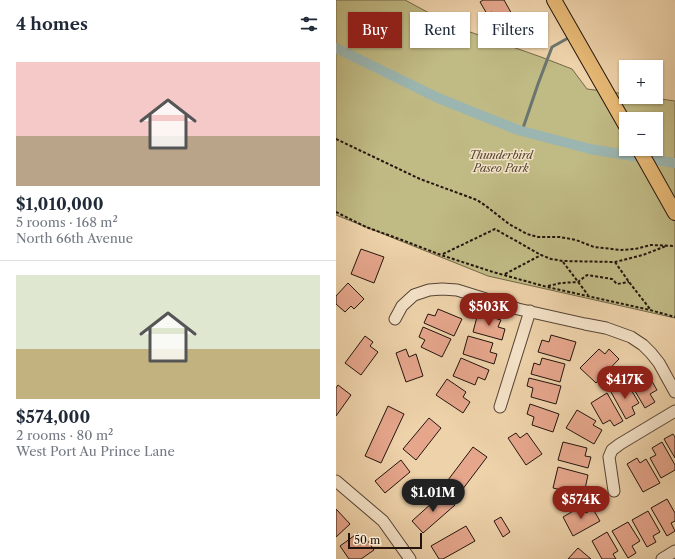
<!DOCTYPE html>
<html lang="en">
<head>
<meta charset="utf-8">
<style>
  :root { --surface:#fff; --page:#f2f2f3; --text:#1f2937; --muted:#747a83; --line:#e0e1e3; --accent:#8f2418 }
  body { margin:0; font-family:"Libre Caslon Text",serif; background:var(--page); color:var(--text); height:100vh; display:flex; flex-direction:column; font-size:15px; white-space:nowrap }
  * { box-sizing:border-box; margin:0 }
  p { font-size:13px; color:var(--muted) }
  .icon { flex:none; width:22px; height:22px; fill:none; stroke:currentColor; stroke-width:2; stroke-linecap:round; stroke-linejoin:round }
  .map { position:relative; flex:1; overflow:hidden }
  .panel { display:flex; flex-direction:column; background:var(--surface); width:336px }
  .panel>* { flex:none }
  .hud { position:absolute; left:12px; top:12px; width:267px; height:36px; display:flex; gap:8px }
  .buttons { position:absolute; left:283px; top:60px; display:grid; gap:8px }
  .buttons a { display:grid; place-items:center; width:44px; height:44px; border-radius:0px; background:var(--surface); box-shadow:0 1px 3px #0004; font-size:20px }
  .scale { position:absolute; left:12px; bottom:10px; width:74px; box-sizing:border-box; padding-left:4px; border:2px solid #24140d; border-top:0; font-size:11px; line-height:14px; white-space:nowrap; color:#24140d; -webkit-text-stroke:3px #f4e2c8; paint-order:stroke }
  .price { position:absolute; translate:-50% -34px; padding:0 9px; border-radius:14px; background:var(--accent); color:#fff; font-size:13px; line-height:26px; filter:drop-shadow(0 1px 2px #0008) }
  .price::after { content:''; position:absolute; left:50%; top:24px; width:12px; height:9px; margin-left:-6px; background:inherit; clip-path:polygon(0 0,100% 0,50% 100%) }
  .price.active { background:#222; color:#fff }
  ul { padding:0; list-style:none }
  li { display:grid; align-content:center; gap:8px; height:212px; padding:0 16px }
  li+li { border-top:1px solid var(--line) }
  li span { display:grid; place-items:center; height:124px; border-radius:0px; color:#555 }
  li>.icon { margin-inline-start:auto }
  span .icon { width:72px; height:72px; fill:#fffc; stroke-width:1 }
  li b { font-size:17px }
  h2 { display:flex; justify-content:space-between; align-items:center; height:48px; padding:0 16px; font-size:17px }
  .tag { padding:0 14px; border-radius:0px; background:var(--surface); box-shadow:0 1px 3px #0004; font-size:14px; line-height:36px }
  .tag.active { background:var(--accent); color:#fff }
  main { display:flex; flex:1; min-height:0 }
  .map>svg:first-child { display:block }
  .green { fill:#c0ba84; stroke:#726748; fill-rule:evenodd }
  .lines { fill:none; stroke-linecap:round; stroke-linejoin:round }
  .stream { stroke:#6b756f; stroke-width:3 }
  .canal { stroke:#9bb6b1; stroke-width:10 }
  .building { fill:#e6a68c; stroke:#24140d }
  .minor-casing { stroke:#564434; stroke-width:13 }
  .major-casing { stroke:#24140d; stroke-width:16 }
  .path { stroke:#24140d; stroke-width:2; stroke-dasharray:3 2; stroke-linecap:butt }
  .minor { stroke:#f4e2c8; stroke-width:11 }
  .major { stroke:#e7b975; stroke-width:14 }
  .labels { text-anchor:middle; stroke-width:3; stroke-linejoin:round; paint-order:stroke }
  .park-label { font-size:11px; font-style:italic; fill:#534631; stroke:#f4e2c8 }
</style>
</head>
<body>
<main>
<section class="panel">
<h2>4 homes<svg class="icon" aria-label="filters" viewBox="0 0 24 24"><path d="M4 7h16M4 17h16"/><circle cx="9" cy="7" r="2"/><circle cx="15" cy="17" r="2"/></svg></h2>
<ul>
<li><span style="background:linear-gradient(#f6c9c9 60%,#b9a48a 0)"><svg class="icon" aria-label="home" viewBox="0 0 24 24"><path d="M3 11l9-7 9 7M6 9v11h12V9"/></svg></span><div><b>$1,010,000</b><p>5 rooms · 168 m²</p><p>North 66th Avenue</p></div></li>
<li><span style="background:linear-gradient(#dfe7d0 60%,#c2b280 0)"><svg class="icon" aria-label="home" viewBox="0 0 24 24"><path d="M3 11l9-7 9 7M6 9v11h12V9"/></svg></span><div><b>$574,000</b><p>2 rooms · 80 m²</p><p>West Port Au Prince Lane</p></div></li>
</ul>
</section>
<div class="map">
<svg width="339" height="559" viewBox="0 0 339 559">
  <rect width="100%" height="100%" fill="#eed2aa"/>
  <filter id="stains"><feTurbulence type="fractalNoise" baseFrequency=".005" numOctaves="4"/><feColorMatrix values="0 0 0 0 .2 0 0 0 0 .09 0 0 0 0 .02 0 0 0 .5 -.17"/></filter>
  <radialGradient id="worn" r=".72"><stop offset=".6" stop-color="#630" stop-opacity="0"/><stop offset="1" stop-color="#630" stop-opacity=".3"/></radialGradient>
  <path class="green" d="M0,0H69L117,26L205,57L236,69L251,89L290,94V97H310L339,101V318L152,276L0,215ZM290,119H320V149H290Z"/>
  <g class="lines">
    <path class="stream" d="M186,131L202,84L216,47L234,37"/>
    <path class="canal" d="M0,48L102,98L182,130L254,149L339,163"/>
  </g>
  <path class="building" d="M147,0H168L177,16L163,24L156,12L151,14L144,2Z
    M25,249L48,257L38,283L15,274Z
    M12,283L28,299L18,309L15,306L9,312L0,304V296Z
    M102,309L126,319L118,336L88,323L92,314L99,316Z
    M142,313L165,320L162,327L169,329L166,340L137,332Z
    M87,327L115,339L106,357L85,347L89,340L83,337Z
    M215,335L240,342L234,361L202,352L206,340L213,342Z
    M29,336L37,342L34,346L42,352L25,375L9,363Z
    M132,336L157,343L154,352L161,354L158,364L127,354Z
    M70,349L73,357L80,354L87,376L70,382L60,353Z
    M263,349L269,354L273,349L283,359L260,383L244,368Z
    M125,358L153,370L149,380L142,377L139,385L117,376Z
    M206,358L229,364L224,382L195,374L198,363L204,365Z
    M310,371L321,390L314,394L319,402L309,408L293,381Z
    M193,378L225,386L220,404L195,397L197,388L191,386Z
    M111,379L130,392L127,397L134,402L127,413L100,395Z
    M291,383L303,403L296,407L299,414L290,419L275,392Z
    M2,385L15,395L0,416V388Z
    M271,393L287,421L278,426L274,420L267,424L255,403Z
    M194,404L223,414L217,432L196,425L198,417L191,414Z
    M52,406L68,414L45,463L29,456Z
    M241,410L260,421L257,425L266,430L258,444L230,428Z
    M93,418L105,428L80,460L67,449Z
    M180,433L184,438L191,433L206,454L190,465L172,438Z
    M337,434L339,437V458L328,439Z
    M227,442L251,448L249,456L255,457L252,468L222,460Z
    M326,442L339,465V470L325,478L314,458L320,455L316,448Z
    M137,447L151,457L123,494L109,484Z
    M301,458L304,463L310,459L324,483L307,492L291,464Z
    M65,460L74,472L49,493L39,481Z
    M222,467L252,475L249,489L240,487L238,493L217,488Z
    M107,493L119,505L87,533L76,521Z
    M331,499L339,513V521L335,523L339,531L331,536L315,508Z
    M246,506L250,513L257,509L264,521L237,536L227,517Z
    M0,509L14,524L0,537Z
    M312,511L324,532L317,536L320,542L311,547L296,520Z
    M165,517L174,532L167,537L158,521Z
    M292,522L304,541L296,546L300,553L292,558L276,531Z
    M130,526L139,541L107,559H103L95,546Z
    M271,532L282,551L277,554L280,559H266L256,541Z
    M22,533L26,539L29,537L38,550L25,559H13L4,546Z
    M242,548L255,559H232Z"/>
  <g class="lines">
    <defs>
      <path id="minor" d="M59,319L66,306L78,295L93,290L106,289L121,290L182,309L249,324L270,328L295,337L307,345L315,353L323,363L339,392
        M164,407L194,311
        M0,481L47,521L74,559
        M278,491L273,457L276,450L284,444L339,411
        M326,559L339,551"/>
      <path id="major" d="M218,0L290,126
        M303,149L339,213"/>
    </defs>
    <use href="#minor" class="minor-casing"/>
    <use href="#major" class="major-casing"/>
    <path class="path" d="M0,139L84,179L141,200L150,206L173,224L191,234L202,237H224L240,240L258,247L285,250L299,249L315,245L339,246
      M0,212L30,227L66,240L105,255L157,272L211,287L314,310L339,317
      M107,254L159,229L205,255L215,259L227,261L279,262L307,255L330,246
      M227,262L252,295
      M279,262L293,282L314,309
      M169,274L205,255
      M212,286L225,283L242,282L251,275L276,279L281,284L293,282"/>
    <use href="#minor" class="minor"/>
    <use href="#major" class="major"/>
  </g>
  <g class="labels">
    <g class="park-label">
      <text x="165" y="159">Thunderbird<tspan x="165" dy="13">Paseo Park</tspan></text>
    </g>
  </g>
  <rect width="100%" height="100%" filter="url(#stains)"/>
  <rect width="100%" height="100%" fill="url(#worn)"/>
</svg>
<div class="buttons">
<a>+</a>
<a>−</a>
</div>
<div class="scale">50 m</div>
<b class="price" style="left:153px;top:327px">$503K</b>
<b class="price" style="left:289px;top:400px">$417K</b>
<b class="price active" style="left:97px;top:513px">$1.01M</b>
<b class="price" style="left:245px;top:520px">$574K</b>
<div class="hud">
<a class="tag active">Buy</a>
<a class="tag">Rent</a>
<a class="tag">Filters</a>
</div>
</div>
</main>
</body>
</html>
